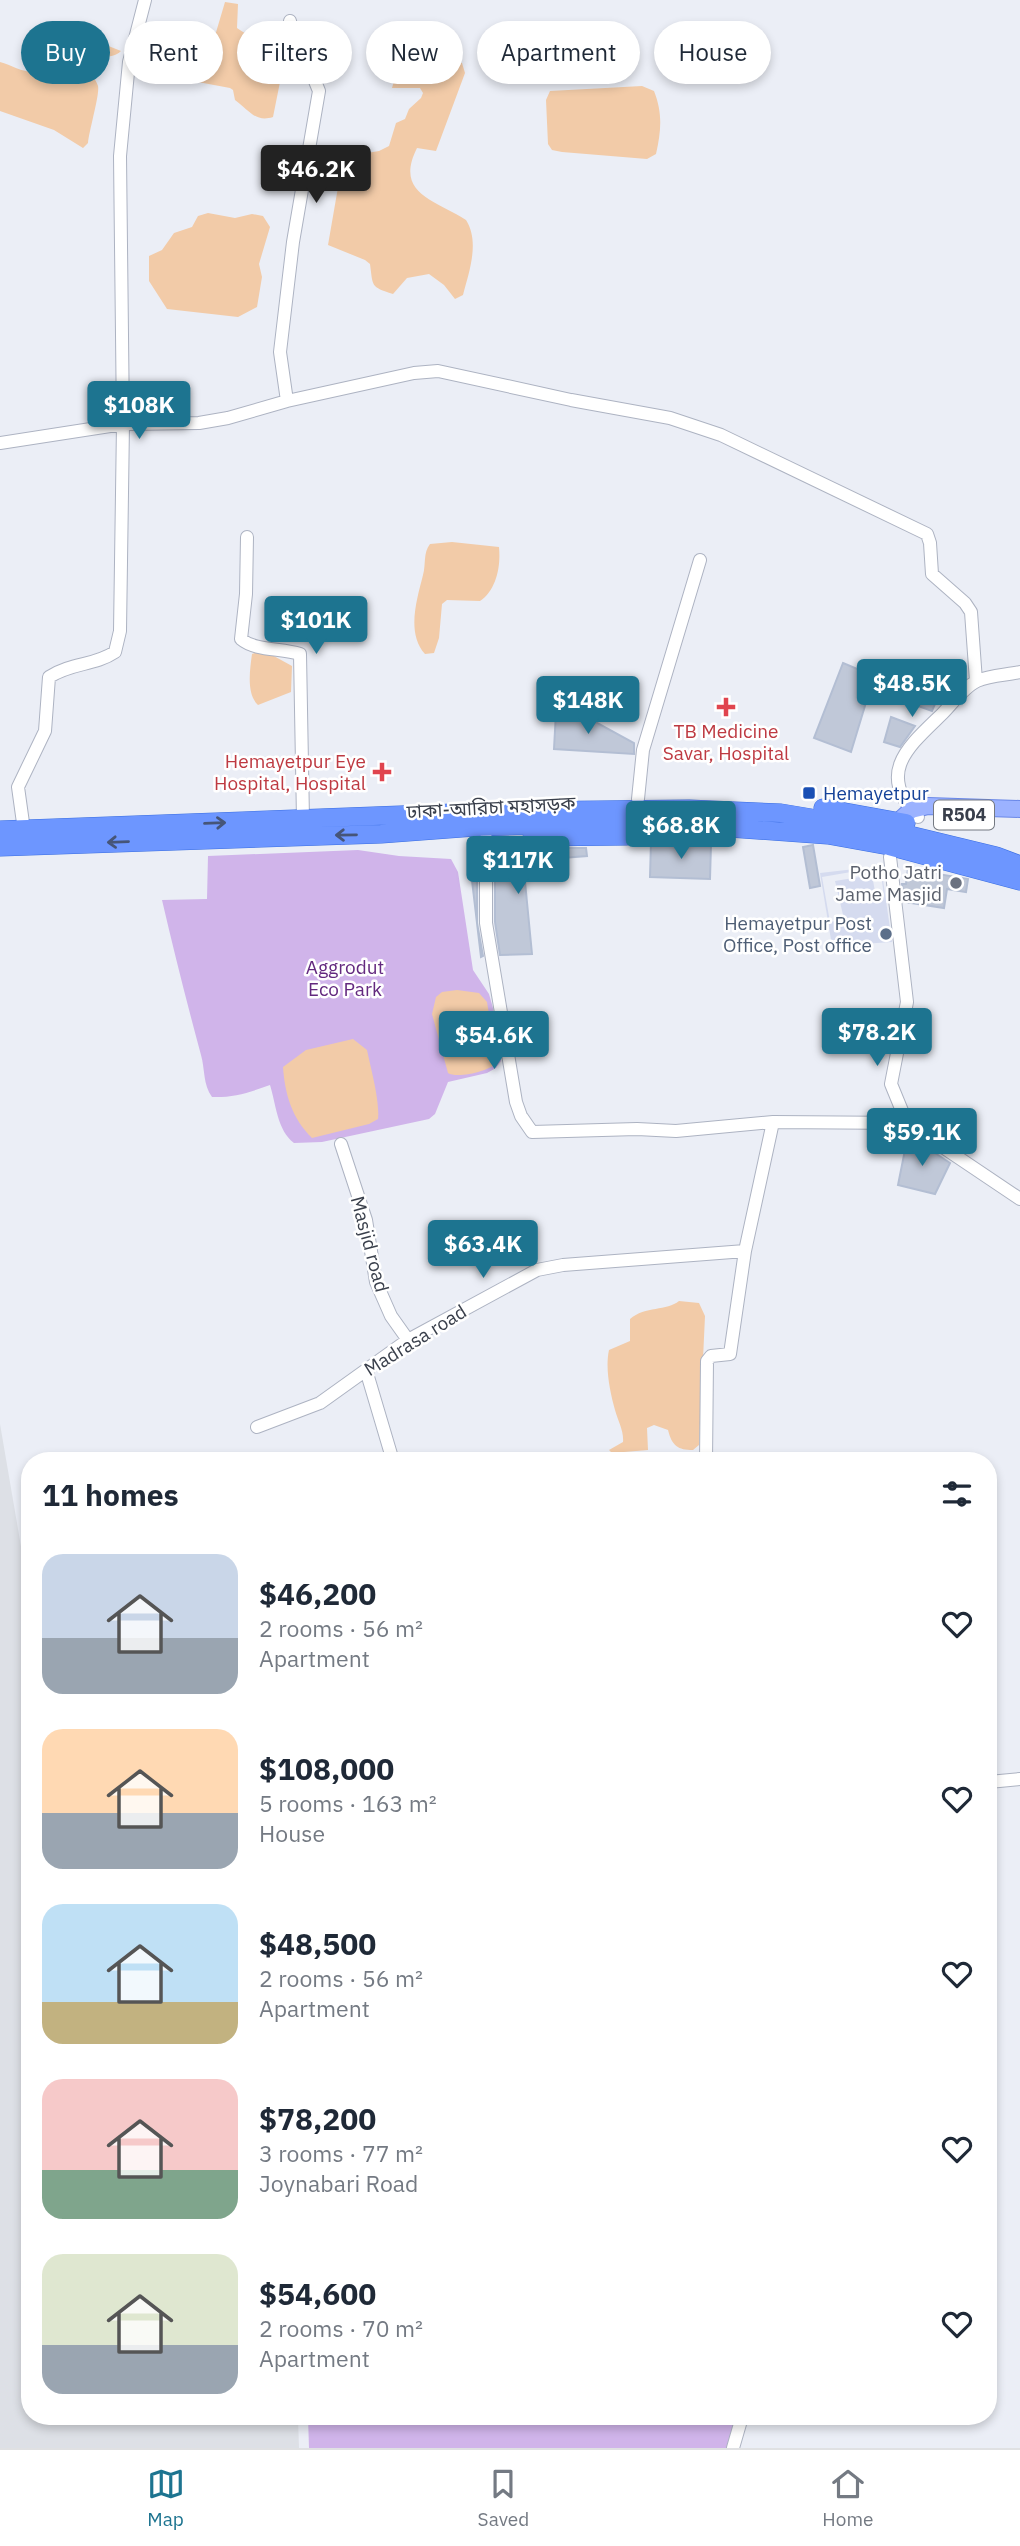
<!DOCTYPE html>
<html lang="en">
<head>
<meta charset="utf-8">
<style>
  :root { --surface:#fff; --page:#f6f6f7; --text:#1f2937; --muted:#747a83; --line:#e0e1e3; --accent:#1d7490 }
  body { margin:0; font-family:"IBM Plex Sans","Noto Sans Bengali",sans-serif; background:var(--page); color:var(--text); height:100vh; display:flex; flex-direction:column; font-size:26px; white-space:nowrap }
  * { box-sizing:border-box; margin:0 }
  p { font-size:23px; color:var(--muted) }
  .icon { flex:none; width:38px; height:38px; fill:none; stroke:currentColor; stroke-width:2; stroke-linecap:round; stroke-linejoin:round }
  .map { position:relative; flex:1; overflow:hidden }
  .drawer { position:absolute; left:21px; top:1452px; width:976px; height:973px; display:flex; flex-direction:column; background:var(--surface); border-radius:28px; box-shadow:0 4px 10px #0003 }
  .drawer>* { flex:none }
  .guide { position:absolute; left:21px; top:21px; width:978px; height:63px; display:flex; gap:14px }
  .price { position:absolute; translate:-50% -60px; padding:0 16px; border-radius:7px; background:var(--accent); color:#fff; font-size:23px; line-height:46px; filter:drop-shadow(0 2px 4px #0008) }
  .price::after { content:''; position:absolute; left:50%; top:42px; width:21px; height:16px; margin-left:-10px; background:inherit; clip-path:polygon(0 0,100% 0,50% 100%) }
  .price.current { background:#222; color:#fff }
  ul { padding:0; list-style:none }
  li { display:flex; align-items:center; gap:21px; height:175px; padding:0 21px }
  li span { display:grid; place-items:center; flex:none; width:196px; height:140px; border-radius:21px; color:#555 }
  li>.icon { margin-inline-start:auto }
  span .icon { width:84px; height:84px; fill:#fffc; stroke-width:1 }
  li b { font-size:30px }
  h2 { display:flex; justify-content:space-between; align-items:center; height:84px; padding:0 21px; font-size:30px }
  .tag { padding:0 24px; border-radius:32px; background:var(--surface); box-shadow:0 4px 10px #0003; font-size:24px; line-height:63px }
  .tag.current { background:var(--accent); color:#fff }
  .menu { display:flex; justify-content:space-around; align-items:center; height:98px; border-top:2px solid var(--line); background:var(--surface); font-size:19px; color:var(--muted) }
  .menu a { display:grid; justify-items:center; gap:4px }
  .menu .current { color:var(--accent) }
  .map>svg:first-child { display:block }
  .industrial { fill:#dde0e6 }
  .education { fill:#d5dbef; fill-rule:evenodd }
  .green { fill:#d0b4ea }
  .water { fill:#f2cba8 }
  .building { fill:#c0c8d8; stroke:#b3bed3; stroke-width:2 }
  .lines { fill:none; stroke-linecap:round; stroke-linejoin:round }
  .minor-casing { stroke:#adb3c2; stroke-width:14 }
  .major-casing { stroke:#6987e7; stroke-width:18 }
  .highway-casing { stroke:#3a6ee1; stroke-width:19 }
  .minor { stroke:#fff; stroke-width:12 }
  .major { stroke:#9bb2ff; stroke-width:16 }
  .highway { stroke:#6d96ff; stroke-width:18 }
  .oneway { stroke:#465578 }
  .health-dot { fill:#e0444e; stroke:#fff; stroke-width:2.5 }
  .transit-dot { fill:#1a4fb4; stroke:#fff; stroke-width:2.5 }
  .worship-dot { fill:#6b7280; stroke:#fff; stroke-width:2.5 }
  .service-dot { fill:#5c6f8a; stroke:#fff; stroke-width:2.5 }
  .labels { text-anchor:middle; stroke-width:5; stroke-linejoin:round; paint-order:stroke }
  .shield { fill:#fff; stroke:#747981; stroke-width:2 }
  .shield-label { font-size:18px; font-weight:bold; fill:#393f4b }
  .health-label { font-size:19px; fill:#be3a42; stroke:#fff }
  .transit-label { font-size:19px; fill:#164399; stroke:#fff; text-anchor:start }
  .street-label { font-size:19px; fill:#393f4b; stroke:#fff }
  .worship-label { font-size:19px; fill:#5b616d; stroke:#fff; text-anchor:end }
  .service-label { font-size:19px; fill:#4e5e75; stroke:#fff; text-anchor:end }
  .park-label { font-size:19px; fill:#63297f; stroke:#fff }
</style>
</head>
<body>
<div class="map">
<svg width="1020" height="2448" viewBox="0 0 1020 2448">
  <rect width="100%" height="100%" fill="#ebeef6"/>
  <path class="industrial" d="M0,1424L30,1599V2417H298L299,2448H0Z"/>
  <path class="education" d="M881,866L892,942L832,946L820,873ZM880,867L884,896L876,897L872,875L835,881L844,919L830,922L822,877Z"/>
  <path class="green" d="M358,850L399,856L451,859L458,872L473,970L489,994L493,1008L501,1061L496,1068L487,1073L448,1082L435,1114L429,1119L322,1142L294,1143C277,1130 276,1104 270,1085C251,1092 232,1098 212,1097C203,1085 205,1069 201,1055C187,1003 174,952 162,900L207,899L208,856Z
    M308,2417H737L729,2448H309Z"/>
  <path class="water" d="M225,2L238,4L237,28C259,43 254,31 253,59L283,67L273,117C255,123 248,109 235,100L233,90L230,88L198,82L146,58L145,53L151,48L200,63L209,56Z
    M76,33L121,51C111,61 95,54 83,61C86,70 95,76 98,86C100,94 89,131 88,143L83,148L54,130L0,111V62C11,65 22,72 33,72C60,74 54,39 76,33Z
    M446,58L462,63L465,73L436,151L417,148C394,194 435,200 466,220C480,242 469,272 463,295L455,299L444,285L429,274L407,278L393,294C370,287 373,286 370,264L365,260L328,245L341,170L349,156L379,151L389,146L396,123L405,119L409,109L421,98L423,93L420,88H392C399,61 422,59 446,58Z
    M642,86L654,91C663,114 661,131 656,154L647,159L562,152L552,150L548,144L546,100L550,91Z
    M208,213L235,218L252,214L263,216L270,227L259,264L262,277L257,307L238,317L167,309L149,281V256L162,250L174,233L192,227L198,216Z
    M452,542L499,547C501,567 496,590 480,601L447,600L442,604L439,638L434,653L425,654C406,633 417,599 423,575C426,564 423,553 430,544Z
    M257,652L272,655L292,666L291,692L258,705C246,694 250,669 252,654Z
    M457,990L479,993L487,1002L497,1062C491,1071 457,1079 448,1073L432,1014L436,997L442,992Z
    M353,1039L367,1050C371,1069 380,1102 378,1119L369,1124L312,1138C292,1118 285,1095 283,1067L306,1050Z
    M679,1301L699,1303L705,1316L699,1445L693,1450C678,1450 672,1446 668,1430L654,1425L647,1428L648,1450L612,1453L609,1450L623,1442C624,1431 618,1421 615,1410C610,1392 605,1368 609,1350L630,1341V1319C645,1306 667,1311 679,1301Z"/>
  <path class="building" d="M843,663L874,676L851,752L814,738Z
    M923,683L941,690L932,711L915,705Z
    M556,712L579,713L634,743V754L554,749Z
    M891,717L915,726L900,747L884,742Z
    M651,842L711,844L710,879L650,877Z
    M813,845L820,886L810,888L803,847Z
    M537,848H586L587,856L523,861L532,954L500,955L495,922V853L537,850Z
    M469,855H477V923L483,956L481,957Z
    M908,869L968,879L966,892L947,889L944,908L904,902L902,884H906Z
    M908,1135L950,1163L935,1194L898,1185Z"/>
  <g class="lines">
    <defs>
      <path id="minor" d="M287,401L280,352L293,242L319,91L308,64L294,45L290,21
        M0,443L123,424L199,423L228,418L287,401L414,373L438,371L571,400L670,418L721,435L927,534L930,543L932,574L965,603L971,612L976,681
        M247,537L246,594L241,639C255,651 281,648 300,654L303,819
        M638,799L643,750L700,560
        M918,817C875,773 909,746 942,714C952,704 964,687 977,681C990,675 1007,675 1020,672
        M24,830L18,787L45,731L49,677C73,662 94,666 115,652L120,631L123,424L120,156L129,62L145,0
        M486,838V923L516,1102L521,1116L532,1132L637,1129L676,1131L773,1122L907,1123
        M890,857L907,1002L891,1084L907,1123L1020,1199
        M341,1144L366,1220L376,1282L391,1316L408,1340
        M366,1370L393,1461
        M257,1427L320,1403L408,1340L537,1270L563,1265L745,1251
        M706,1461L707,1361L711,1356L730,1354L745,1251L773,1122
        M989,1782L1020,1779
        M733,2448L742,2417"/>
      <path id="major" d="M899,821L911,810L928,806L1020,809"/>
      <path id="highway" d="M823,808L906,823
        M0,830L506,811L689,809L781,813L901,833L996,856L1020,865
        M532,837L627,836
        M0,847L381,834L475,827L582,824L687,825L828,835L889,846L1020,881"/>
    </defs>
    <use href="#minor" class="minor-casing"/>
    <use href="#major" class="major-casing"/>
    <use href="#highway" class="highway-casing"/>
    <use href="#minor" class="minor"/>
    <use href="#major" class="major"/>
    <use href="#highway" class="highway"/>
  </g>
  <defs><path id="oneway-shaft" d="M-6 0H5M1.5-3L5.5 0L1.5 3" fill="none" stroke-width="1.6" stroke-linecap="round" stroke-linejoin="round" transform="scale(1.75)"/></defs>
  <g class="oneway">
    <use href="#oneway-shaft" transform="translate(215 823) rotate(-2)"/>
    <use href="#oneway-shaft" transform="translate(346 835) rotate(179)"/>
    <use href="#oneway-shaft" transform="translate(118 842) rotate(178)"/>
  </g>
  <g class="health-dot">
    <path d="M722.5 696.5h7v7h7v7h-7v7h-7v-7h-7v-7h7z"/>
    <path d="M378.5 761.5h7v7h7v7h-7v7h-7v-7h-7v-7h7z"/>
  </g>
  <rect class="transit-dot" x="802" y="786" width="14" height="14" rx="3.5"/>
  <circle class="worship-dot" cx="956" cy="883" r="7"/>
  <circle class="service-dot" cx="886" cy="934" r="7"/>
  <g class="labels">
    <rect class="shield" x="934" y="800.5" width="60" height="29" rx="5"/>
    <g class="shield-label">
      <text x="964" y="821">R504</text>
    </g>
    <g class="health-label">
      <text x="726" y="738">TB Medicine<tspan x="726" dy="22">Savar, Hospital</tspan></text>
      <text x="366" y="768" text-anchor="end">Hemayetpur Eye<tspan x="366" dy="22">Hospital, Hospital</tspan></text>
    </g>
    <g class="transit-label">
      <text x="823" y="800">Hemayetpur</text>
    </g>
    <g class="street-label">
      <text transform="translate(491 807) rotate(-3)" y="7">ঢাকা-আরিচা মহাসড়ক</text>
      <text transform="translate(370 1244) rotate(75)" y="7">Masjid road</text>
      <text transform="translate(415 1340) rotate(-32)" y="7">Madrasa road</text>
    </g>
    <g class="worship-label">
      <text x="942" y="879">Potho Jatri<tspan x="942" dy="22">Jame Masjid</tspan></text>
    </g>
    <g class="service-label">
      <text x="872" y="930">Hemayetpur Post<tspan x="872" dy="22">Office, Post office</tspan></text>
    </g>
    <g class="park-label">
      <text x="345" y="974">Aggrodut<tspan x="345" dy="22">Eco Park</tspan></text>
    </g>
  </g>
</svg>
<b class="price current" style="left:316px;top:205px">$46.2K</b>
<b class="price" style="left:139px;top:441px">$108K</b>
<b class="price" style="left:316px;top:656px">$101K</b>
<b class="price" style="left:912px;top:719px">$48.5K</b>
<b class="price" style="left:588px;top:736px">$148K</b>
<b class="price" style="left:681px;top:861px">$68.8K</b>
<b class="price" style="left:518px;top:896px">$117K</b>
<b class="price" style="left:877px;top:1068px">$78.2K</b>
<b class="price" style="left:494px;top:1071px">$54.6K</b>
<b class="price" style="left:922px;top:1168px">$59.1K</b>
<b class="price" style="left:483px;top:1280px">$63.4K</b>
<div class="guide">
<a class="tag current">Buy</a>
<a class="tag">Rent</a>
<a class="tag">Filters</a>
<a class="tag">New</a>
<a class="tag">Apartment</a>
<a class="tag">House</a>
</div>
<section class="drawer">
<h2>11 homes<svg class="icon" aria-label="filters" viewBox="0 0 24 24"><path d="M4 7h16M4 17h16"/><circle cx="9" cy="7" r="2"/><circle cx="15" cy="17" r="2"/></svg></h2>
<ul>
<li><span style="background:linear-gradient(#c9d6e8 60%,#9aa5b1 0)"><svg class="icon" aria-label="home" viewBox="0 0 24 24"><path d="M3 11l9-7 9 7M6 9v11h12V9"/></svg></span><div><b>$46,200</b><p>2 rooms · 56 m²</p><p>Apartment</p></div><svg class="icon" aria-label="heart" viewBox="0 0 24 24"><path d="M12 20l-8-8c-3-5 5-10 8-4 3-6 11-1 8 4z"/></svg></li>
<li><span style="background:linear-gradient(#ffd9b3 60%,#9aa5b1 0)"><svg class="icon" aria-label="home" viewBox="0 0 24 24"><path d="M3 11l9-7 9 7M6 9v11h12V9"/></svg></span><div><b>$108,000</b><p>5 rooms · 163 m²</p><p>House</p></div><svg class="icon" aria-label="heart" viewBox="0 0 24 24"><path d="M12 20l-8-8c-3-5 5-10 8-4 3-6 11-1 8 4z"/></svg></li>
<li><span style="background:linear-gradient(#bfe0f5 70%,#c2b280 0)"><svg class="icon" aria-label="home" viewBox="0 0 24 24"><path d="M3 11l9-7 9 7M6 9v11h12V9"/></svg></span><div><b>$48,500</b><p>2 rooms · 56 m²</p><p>Apartment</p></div><svg class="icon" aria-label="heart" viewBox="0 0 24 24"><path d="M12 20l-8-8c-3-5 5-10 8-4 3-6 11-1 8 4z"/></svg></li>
<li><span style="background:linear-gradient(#f6c9c9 65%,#7fa58c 0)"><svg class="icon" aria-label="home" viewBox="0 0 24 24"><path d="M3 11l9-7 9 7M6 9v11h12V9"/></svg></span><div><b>$78,200</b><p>3 rooms · 77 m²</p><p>Joynabari Road</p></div><svg class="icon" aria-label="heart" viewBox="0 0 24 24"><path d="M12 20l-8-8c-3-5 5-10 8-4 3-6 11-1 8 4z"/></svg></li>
<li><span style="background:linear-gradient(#dfe7d0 65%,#9aa5b1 0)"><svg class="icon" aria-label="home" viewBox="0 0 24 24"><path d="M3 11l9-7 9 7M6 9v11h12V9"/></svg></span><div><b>$54,600</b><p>2 rooms · 70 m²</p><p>Apartment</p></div><svg class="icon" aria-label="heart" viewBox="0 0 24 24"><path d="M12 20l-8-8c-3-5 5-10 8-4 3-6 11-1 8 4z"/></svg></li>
</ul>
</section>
</div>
<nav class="menu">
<a class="current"><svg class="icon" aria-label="map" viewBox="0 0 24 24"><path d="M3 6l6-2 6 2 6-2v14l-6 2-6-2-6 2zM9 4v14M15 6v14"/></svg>Map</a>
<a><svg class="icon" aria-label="saved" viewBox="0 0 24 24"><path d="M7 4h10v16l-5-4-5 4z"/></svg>Saved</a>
<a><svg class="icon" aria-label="home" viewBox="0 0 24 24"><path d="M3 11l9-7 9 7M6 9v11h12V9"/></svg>Home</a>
</nav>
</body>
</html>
